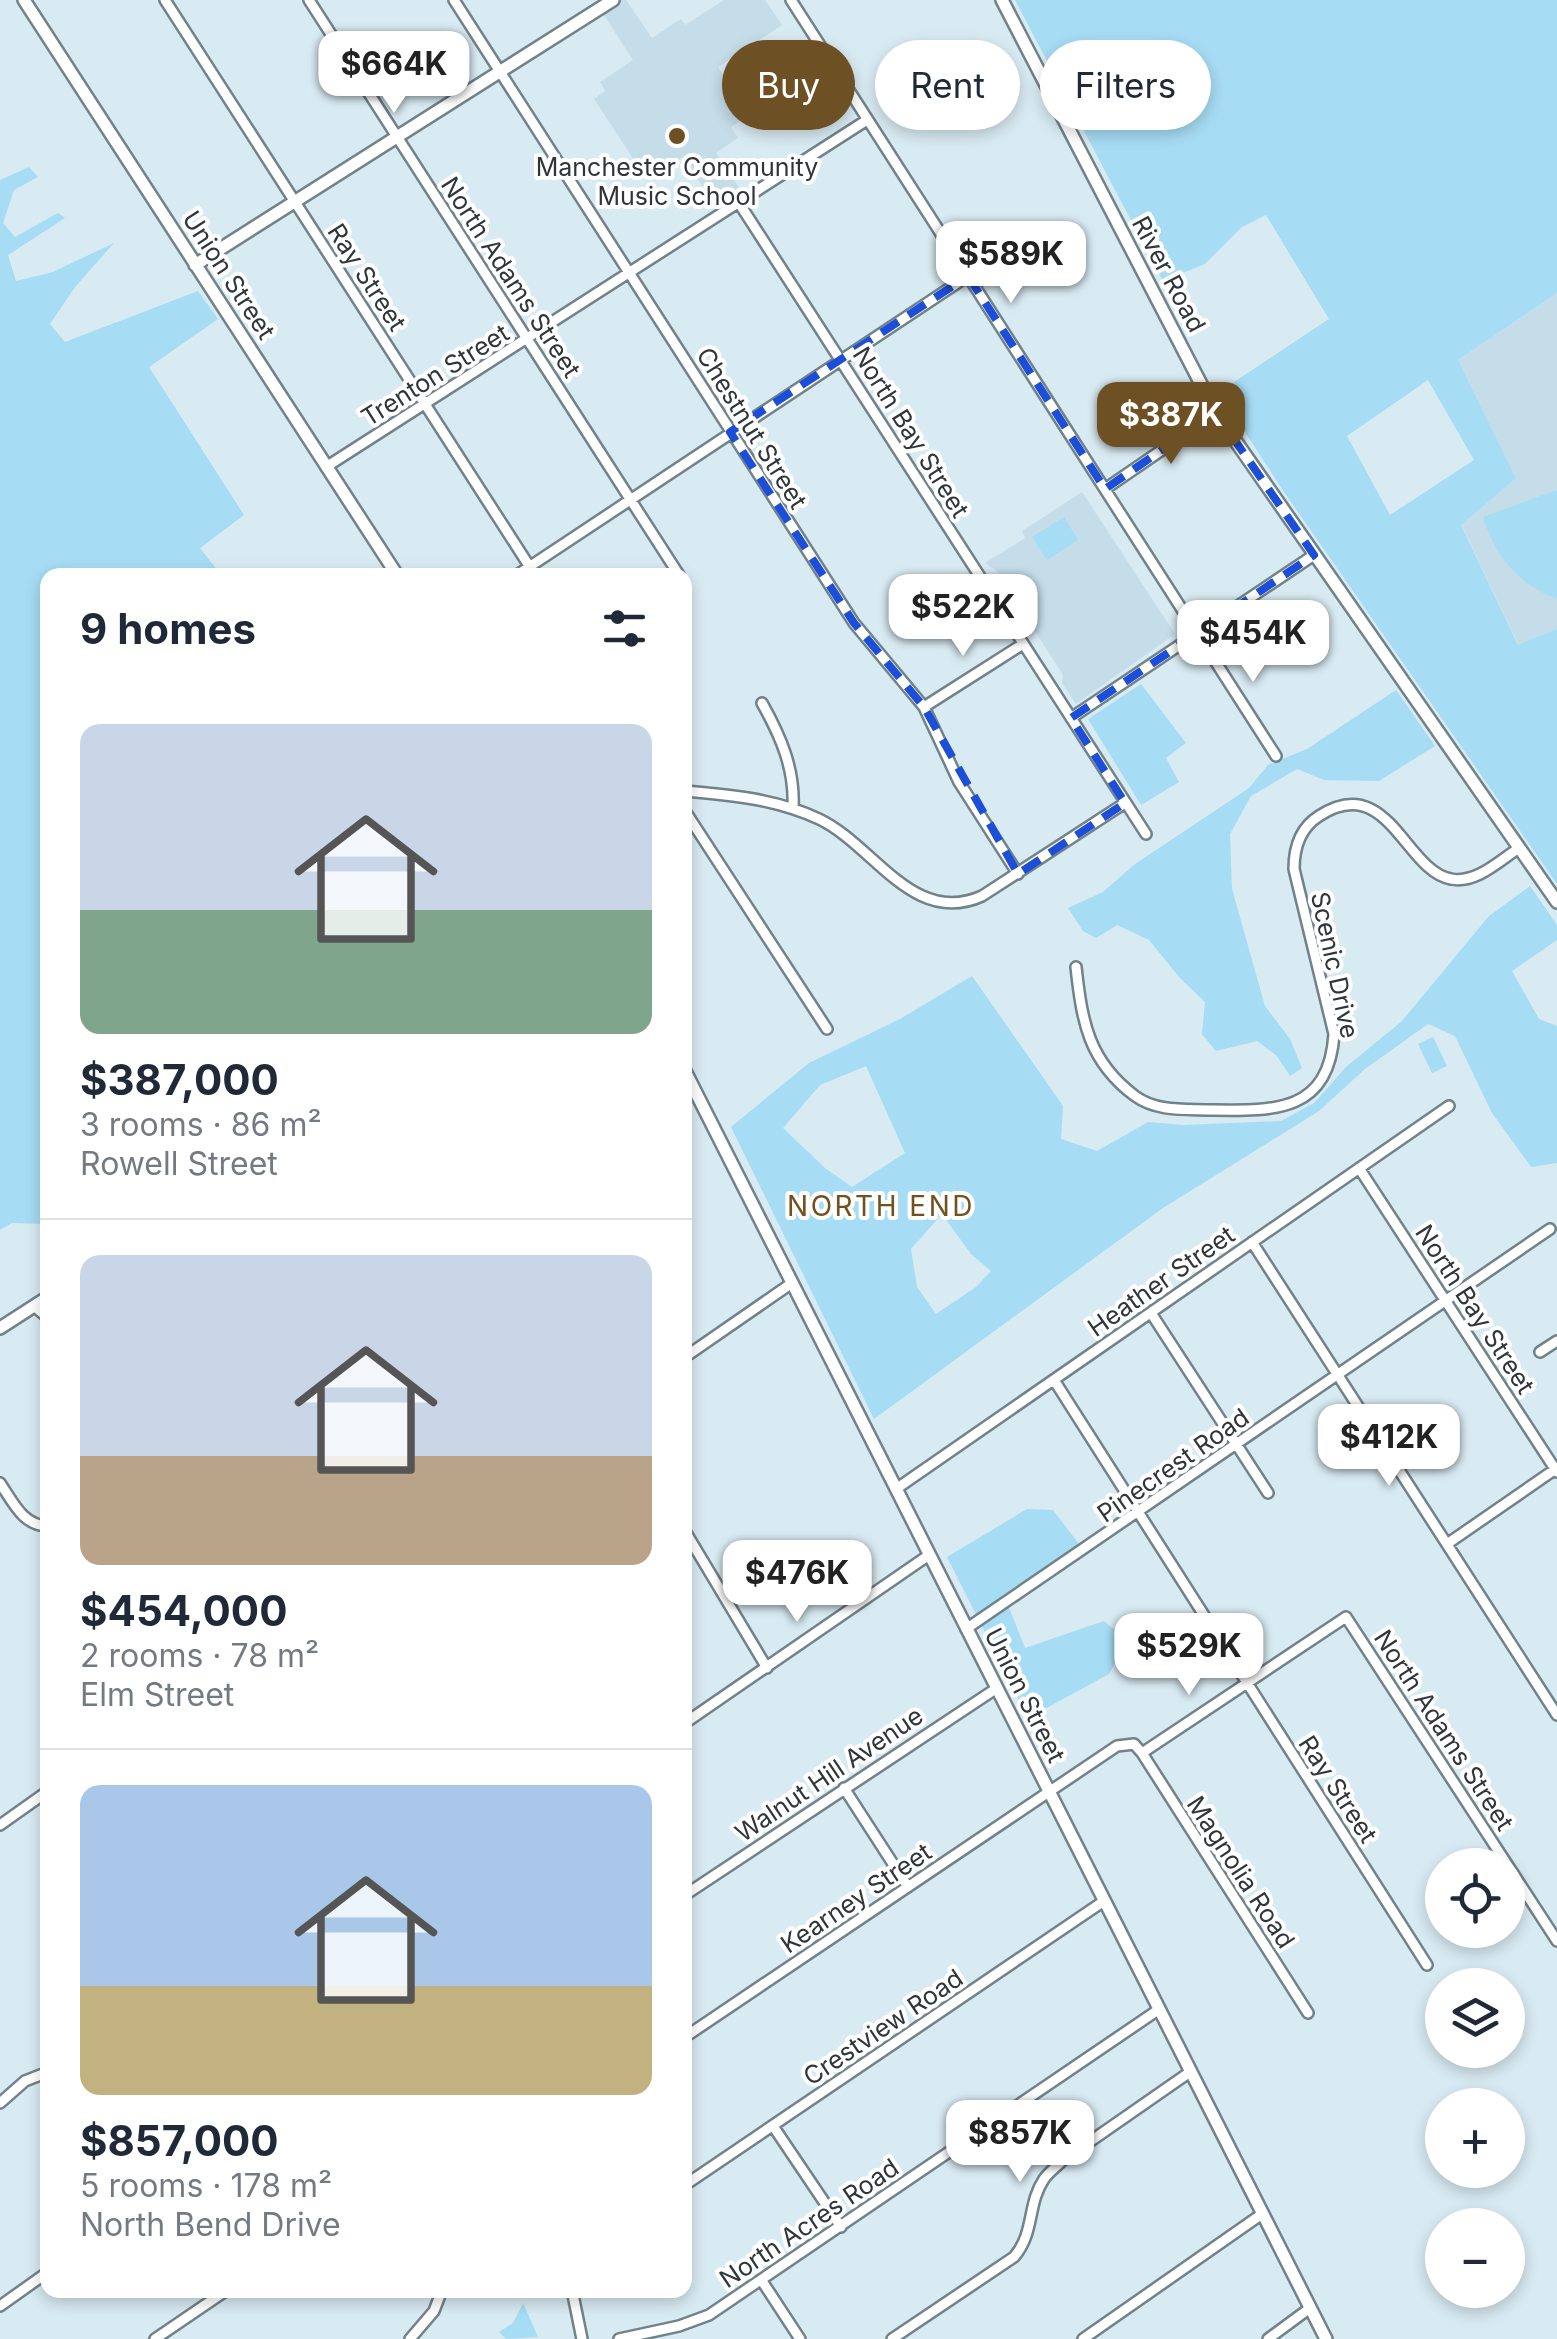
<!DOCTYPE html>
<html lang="en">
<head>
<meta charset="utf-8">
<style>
  :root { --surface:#fff; --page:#f6f6f7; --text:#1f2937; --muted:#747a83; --line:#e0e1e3; --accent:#6d5124 }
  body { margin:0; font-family:Inter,sans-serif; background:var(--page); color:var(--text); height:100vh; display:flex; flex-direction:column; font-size:38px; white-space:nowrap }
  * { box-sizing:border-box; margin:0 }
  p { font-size:32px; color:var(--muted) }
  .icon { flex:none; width:55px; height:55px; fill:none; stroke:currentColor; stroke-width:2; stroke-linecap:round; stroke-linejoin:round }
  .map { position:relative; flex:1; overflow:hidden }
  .sheet { position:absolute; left:40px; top:568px; width:652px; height:1730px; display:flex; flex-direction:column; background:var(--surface); border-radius:20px; box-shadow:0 5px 15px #0003 }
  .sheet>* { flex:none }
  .top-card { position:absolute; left:722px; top:40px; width:682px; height:90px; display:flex; gap:20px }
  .fabs { position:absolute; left:1425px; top:1848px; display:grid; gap:20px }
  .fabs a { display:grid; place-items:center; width:100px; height:100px; border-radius:50%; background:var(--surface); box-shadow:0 5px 15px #0003; font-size:50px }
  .price { position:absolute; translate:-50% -85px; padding:0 22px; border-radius:20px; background:#fff; color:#222; font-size:32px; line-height:65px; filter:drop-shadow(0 2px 5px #0008) }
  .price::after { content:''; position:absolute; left:50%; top:60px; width:30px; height:22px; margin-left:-15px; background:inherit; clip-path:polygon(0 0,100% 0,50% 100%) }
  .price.on { background:var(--accent); color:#fff }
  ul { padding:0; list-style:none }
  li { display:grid; align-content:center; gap:20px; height:530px; padding:0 40px }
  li+li { border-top:2px solid var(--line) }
  li span { display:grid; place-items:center; height:310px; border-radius:20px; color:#555 }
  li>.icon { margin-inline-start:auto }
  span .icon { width:180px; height:180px; fill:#fffc; stroke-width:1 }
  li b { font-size:42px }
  h2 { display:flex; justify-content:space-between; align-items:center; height:120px; padding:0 40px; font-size:42px }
  .tag { padding:0 35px; border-radius:45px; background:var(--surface); box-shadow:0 5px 15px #0003; font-size:35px; line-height:90px }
  .tag.on { background:var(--accent); color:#fff }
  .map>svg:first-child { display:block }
  .built { fill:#c4dde9 }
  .green { fill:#a6dcf4; fill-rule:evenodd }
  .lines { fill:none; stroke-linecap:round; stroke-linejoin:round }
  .minor-casing { stroke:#718289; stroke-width:14 }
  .tertiary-casing { stroke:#718289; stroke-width:16 }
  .minor { stroke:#fff; stroke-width:9 }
  .tertiary { stroke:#fff; stroke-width:11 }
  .marked { fill:none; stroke:#1d4ed8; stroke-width:8; stroke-dasharray:20 12; stroke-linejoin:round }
  .poi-dot { fill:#6d5124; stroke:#fff; stroke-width:4 }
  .labels { text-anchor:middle; stroke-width:8; stroke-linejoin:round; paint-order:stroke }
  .poi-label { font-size:25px; fill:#2f363a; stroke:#fff }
  .street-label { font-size:25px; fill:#2f363a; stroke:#fff }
  .neighbourhood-label { font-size:28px; letter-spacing:2.5px; fill:#71511d; stroke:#fff }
</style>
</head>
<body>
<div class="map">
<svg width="1557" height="2339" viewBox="0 0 1557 2339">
  <rect width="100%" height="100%" fill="#d8eaf2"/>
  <path class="built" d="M613,0H626L652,38L681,19L685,25L724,0H765L782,25L718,67L749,115L731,127L738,138L716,153L742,192L717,208L683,157L648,181L594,99L605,91L600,82L633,60L600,9Z
    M1557,293V629L1519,646L1461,524L1516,478L1458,360Z
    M1082,492L1175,634L1076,704L1062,683L1063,675L997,571L985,563L1025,538L1022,531Z"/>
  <path class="green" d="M1015,0H1557V293L1458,360L1516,478L1461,525L1518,645L1557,629V884L1284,492L1219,392L1329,319L1266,215L1242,227L1205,264L1163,281ZM1428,380L1474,460L1390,515L1347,436Z
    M29,167L38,177L14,190L3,223L15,237L58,213L65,218L8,255L16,281L53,272L114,243L75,287L50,324L65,342L198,291L218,319L149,367L244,515L200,548L221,575H48L47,1195L42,1224L12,1223L0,1230V180Z
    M1557,490V599C1518,584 1496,557 1483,517Z
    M1064,517L1078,540L1047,560L1032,537Z
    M1141,684L1186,743L1166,758L1179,782L1141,805L1088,719Z
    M1396,690L1435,746L1379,781L1324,780L1297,769L1251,796L1230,834L1232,889L1265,1006L1290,1039L1302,1068L1290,1076L1277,1056L1257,1041L1216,1051L1202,1034L1205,1002L1180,978L1149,940L1117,925L1096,938L1083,931L1068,908L1103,892L1135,864L1249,788L1268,765L1307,749Z
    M1530,886L1557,925V940L1512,971L1539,1019L1557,1026V1163L1531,1167L1492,1113L1455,1036L1428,1024L1365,1069L1319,1111L1163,1208L874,1419L731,1127L809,1063L900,1019L972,976L1063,1106L1061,1139L1097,1151L1148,1122L1184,1125L1281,1121L1314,1103L1346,1067L1402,1021L1489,916ZM866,1066L905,1153L852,1187L825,1168L783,1128L820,1085ZM942,1214L971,1254L991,1271L976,1287L936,1314L917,1287L911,1249Z
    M1433,1037L1447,1066L1432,1073L1418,1044Z
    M1027,1509L1053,1510L1079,1544L1004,1595L1025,1648L1104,1621L1127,1640L1109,1674L1028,1718L947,1557Z
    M523,2303L538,2337L506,2339L499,2332L513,2323Z"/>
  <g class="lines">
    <defs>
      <path id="minor" d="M165,0L535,575
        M309,0L679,575
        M454,0L854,623L924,707L959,782L1018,874
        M791,0L1276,756
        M739,203L1146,834
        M326,467L867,120
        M1105,489L1216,413
        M517,575L968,276
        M762,703C781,737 795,769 793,808
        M924,707L1023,644
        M1071,718L1314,555
        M685,791C732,795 776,799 819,819C874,845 913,927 982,896L1125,803
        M685,811L827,1029
        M1076,967C1082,1021 1088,1061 1135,1096C1157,1112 1185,1109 1210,1110C1274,1111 1329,1113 1334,1034L1294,869C1294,847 1300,828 1319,816C1388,771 1405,871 1451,879C1476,884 1499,861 1519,848
        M1359,1168L1557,1472
        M1252,1242L1557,1715
        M34,1306L48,1318
        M1151,1313L1268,1493
        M1540,1352L1557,1341
        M685,1357L792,1283
        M1054,1380L1427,1965
        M0,1483C13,1502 23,1526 48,1526
        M896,1489L1449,1106
        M685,1531L767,1668
        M1447,1544L1557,1468
        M966,1629L1550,1229
        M685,1723L929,1555
        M1142,1753L1308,2013
        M844,1788L908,1887
        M0,1825L48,1791
        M685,1895L997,1688
        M685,2037L1117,1746L1134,1744L1142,1753L1346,1617L1557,1941
        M0,2103L25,2081L48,2072
        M773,2126L841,2227
        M685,2185L1104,1901
        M762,2281L800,2339
        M572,2290L582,2339
        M0,2306L48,2272
        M155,2339L227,2290
        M410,2339L434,2311L442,2290
        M619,2339L679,2326L709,2315L1158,2010
        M892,2339L1014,2257C1035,2233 1027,2204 1044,2179C1048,2173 1056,2167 1062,2161L1190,2072
        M1083,2339L1262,2214
        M1268,2339L1310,2308"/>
      <path id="tertiary" d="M24,0L397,575
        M1002,0L1216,413L1557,902
        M195,265L613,0
        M685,1071L1326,2339
        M0,1328L48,1297"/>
    </defs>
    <use href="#minor" class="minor-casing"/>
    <use href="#tertiary" class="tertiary-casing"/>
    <use href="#minor" class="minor"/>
    <use href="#tertiary" class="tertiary"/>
  </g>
  <path class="marked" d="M968,276L1105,489L1216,413L1314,555L1071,718L1125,803L1018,874L924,707L854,623L730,432Z"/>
  <circle class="poi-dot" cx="677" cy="136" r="10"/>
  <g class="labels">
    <g class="poi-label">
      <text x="677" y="176">Manchester Community<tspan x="677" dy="29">Music School</tspan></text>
    </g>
    <g class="street-label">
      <text transform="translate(1169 274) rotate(62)" y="9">River Road</text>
      <text transform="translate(229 275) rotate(57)" y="9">Union Street</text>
      <text transform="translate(367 277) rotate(57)" y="9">Ray Street</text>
      <text transform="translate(511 277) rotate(57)" y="9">North Adams Street</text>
      <text transform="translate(435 375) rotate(-32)" y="9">Trenton Street</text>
      <text transform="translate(752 428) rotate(58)" y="9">Chestnut Street</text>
      <text transform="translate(911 432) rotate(58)" y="9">North Bay Street</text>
      <text transform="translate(1335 965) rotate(78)" y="9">Scenic Drive</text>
      <text transform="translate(1161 1281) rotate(-35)" y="9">Heather Street</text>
      <text transform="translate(1475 1309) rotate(57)" y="9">North Bay Street</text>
      <text transform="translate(1173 1465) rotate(-35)" y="9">Pinecrest Road</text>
      <text transform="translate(1025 1695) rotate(63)" y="9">Union Street</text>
      <text transform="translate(1444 1730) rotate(57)" y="9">North Adams Street</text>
      <text transform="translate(829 1774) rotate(-34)" y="9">Walnut Hill Avenue</text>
      <text transform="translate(1338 1789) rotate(57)" y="9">Ray Street</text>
      <text transform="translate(1241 1872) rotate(57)" y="9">Magnolia Road</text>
      <text transform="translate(856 1898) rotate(-34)" y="9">Kearney Street</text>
      <text transform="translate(883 2027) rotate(-34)" y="9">Crestview Road</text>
      <text transform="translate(809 2223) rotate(-34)" y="9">North Acres Road</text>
    </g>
    <g class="neighbourhood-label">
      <text x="881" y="1216">NORTH END</text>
    </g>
  </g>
</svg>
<div class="fabs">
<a><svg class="icon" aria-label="locate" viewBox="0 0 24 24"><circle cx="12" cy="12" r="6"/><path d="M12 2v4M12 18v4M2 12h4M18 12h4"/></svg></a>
<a><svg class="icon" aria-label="layers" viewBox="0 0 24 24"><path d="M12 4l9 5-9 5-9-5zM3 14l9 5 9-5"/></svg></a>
<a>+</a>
<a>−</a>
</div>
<b class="price" style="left:394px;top:116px">$664K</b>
<b class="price" style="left:1011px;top:306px">$589K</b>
<b class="price on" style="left:1171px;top:467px">$387K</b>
<b class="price" style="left:963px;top:659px">$522K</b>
<b class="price" style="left:1253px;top:685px">$454K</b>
<b class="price" style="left:1389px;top:1489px">$412K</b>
<b class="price" style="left:797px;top:1625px">$476K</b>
<b class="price" style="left:1189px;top:1698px">$529K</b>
<b class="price" style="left:1020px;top:2185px">$857K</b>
<div class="top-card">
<a class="tag on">Buy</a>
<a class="tag">Rent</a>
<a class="tag">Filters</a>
</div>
<section class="sheet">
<h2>9 homes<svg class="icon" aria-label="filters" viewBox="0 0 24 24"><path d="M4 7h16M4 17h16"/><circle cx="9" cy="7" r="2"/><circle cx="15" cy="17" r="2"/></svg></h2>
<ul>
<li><span style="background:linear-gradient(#c9d6e8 60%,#7fa58c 0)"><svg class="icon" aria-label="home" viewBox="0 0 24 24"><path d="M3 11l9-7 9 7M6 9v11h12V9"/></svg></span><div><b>$387,000</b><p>3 rooms · 86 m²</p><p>Rowell Street</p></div></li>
<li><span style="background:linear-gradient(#c9d6e8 65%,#b9a48a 0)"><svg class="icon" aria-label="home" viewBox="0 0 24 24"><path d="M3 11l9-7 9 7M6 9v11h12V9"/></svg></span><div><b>$454,000</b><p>2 rooms · 78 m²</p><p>Elm Street</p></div></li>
<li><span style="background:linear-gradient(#a9c7e8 65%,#c2b280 0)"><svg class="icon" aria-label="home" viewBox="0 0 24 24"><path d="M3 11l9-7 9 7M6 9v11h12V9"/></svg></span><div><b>$857,000</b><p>5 rooms · 178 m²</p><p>North Bend Drive</p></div></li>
</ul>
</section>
</div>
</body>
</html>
